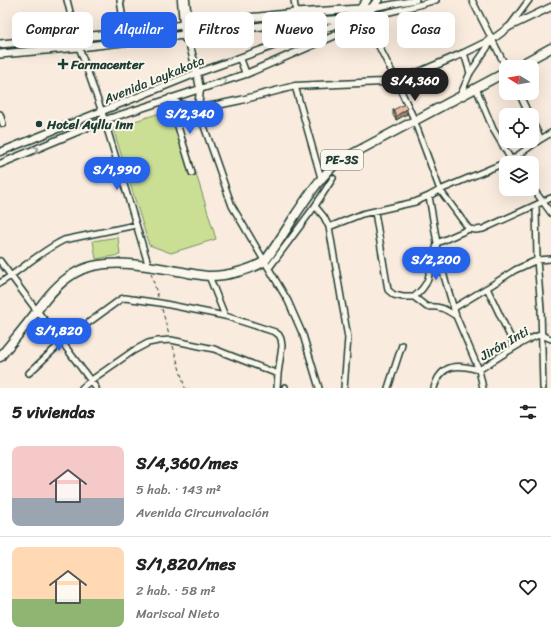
<!DOCTYPE html>
<html lang="es">
<head>
<meta charset="utf-8">
<style>
  :root { --surface:#fff; --page:#f6f6f6; --text:#222; --muted:#767676; --line:#e0e0e0; --accent:#2563eb }
  body { margin:0; font-family:Sriracha,sans-serif; background:var(--page); color:var(--text); height:100vh; display:flex; flex-direction:column; font-size:15px; white-space:nowrap }
  * { box-sizing:border-box; margin:0 }
  p { font-size:13px; color:var(--muted) }
  .icon { flex:none; width:22px; height:22px; fill:none; stroke:currentColor; stroke-width:2; stroke-linecap:round; stroke-linejoin:round }
  .map { position:relative; height:388px; overflow:hidden }
  .side { display:flex; flex-direction:column; background:var(--surface); flex:1 }
  .side>* { flex:none }
  .hud { position:absolute; left:12px; top:12px; width:527px; height:36px; display:flex; gap:8px }
  .needle { width:26px; rotate:281deg }
  .fabs { position:absolute; left:499px; top:60px; display:grid; gap:8px }
  .fabs a { display:grid; place-items:center; width:40px; height:40px; border-radius:8px; background:var(--surface); box-shadow:0 4px 16px #0002; font-size:20px }
  .price { position:absolute; translate:-50% -34px; padding:0 9px; border-radius:14px; background:var(--accent); color:#fff; font-size:13px; line-height:26px; filter:drop-shadow(0 1px 2px #0008) }
  .price::after { content:''; position:absolute; left:50%; top:24px; width:12px; height:9px; margin-left:-6px; background:inherit; clip-path:polygon(0 0,100% 0,50% 100%) }
  .price.selected { background:#222; color:#fff }
  ul { padding:0; list-style:none }
  li { display:flex; align-items:center; gap:12px; height:100px; padding:0 12px }
  li+li { border-top:1px solid var(--line) }
  li span { display:grid; place-items:center; flex:none; width:112px; height:80px; border-radius:8px; color:#555 }
  li>.icon { margin-inline-start:auto }
  span .icon { width:48px; height:48px; fill:#fffc; stroke-width:1 }
  li b { font-size:17px }
  h2 { display:flex; justify-content:space-between; align-items:center; height:48px; padding:0 12px; font-size:17px }
  .tag { padding:0 14px; border-radius:8px; background:var(--surface); box-shadow:0 4px 16px #0002; font-size:14px; line-height:36px }
  .tag.selected { background:var(--accent); color:#fff }
  .map>svg:first-child { display:block }
  .green { fill:#cadf94; stroke:#748e64 }
  .lines { fill:none; stroke-linecap:round; stroke-linejoin:round }
  .minor-casing { stroke:#1f3d34; stroke-width:8 }
  .tertiary-casing { stroke:#1f3d34; stroke-width:9 }
  .secondary-casing { stroke:#1f3d34; stroke-width:10 }
  .trunk-casing { stroke:#1f3d34; stroke-width:11 }
  .path { stroke:#1f3d34; stroke-width:1; stroke-dasharray:4 3; stroke-linecap:butt }
  .minor { stroke:#fbf7ec; stroke-width:5 }
  .tertiary { stroke:#fbf7ec; stroke-width:6 }
  .secondary { stroke:#fbf7ec; stroke-width:7 }
  .trunk { stroke:#fbf7ec; stroke-width:8 }
  .wall { fill:#cea18b; stroke:#1f3d34 }
  .shaded-wall { fill:#a88371; stroke:#1f3d34 }
  .building { fill:#f0bba2; stroke:#1f3d34 }
  .oneway { stroke:#8d9a90 }
  .poi-dot { fill:#1f3d34; stroke:#fbf7ec; stroke-width:1.5 }
  .labels { text-anchor:middle; stroke-width:4; stroke-linejoin:round; paint-order:stroke }
  .shield { fill:#fbf7ec; stroke:#61756b; stroke-width:1 }
  .shield-label { font-size:12px; font-weight:bold; fill:#1f3d34 }
  .poi-label { font-size:13px; font-weight:bold; fill:#1f3d34; stroke:#fbf7ec; text-anchor:start }
  .street-label { font-size:13px; fill:#1f3d34; stroke:#fbf7ec }
</style>
</head>
<body>
<div class="map">
<svg width="551" height="388" viewBox="0 0 551 388">
  <rect width="100%" height="100%" fill="#f9ebdd"/>
  <filter id="ink" filterUnits="userSpaceOnUse"><feTurbulence type="fractalNoise" baseFrequency=".025" numOctaves="2"/><feDisplacementMap in="SourceGraphic" scale="8" xChannelSelector="R" yChannelSelector="G"/><feConvolveMatrix kernelMatrix="1 2 1 2 8 2 1 2 1" color-interpolation-filters="sRGB"/></filter>
  <g filter="url(#ink)">
    <path class="green" d="M176,108L216,239L171,253L149,245L113,128Z
      M118,237L120,255L96,259L93,241Z"/>
    <g class="lines">
      <defs>
        <path id="minor" d="M67,0L79,47L102,112L149,267
          M120,0L125,33
          M294,0C296,16 299,32 305,47
          M472,0L506,67
          M372,8L416,0
          M360,9L396,80L413,117L440,190L469,229
          M364,18L415,6L436,0
          M509,27L529,0
          M350,29L368,23
          M464,53L470,73
          M295,86L321,178
          M476,88L493,129L513,163
          M519,93L529,115
          M460,96L470,73L493,39
          M172,101C176,126 186,149 192,173
          M198,109L232,206L288,301L303,335L319,388
          M0,114L3,124
          M532,121L541,139
          M532,187L551,213
          M429,196L437,243L436,249L456,316L479,370L483,388
          M536,205L537,260L541,309L543,388
          M315,206L324,217L329,227L348,338L344,388
          M375,212L388,290L394,295L403,297H414L427,307C441,306 445,309 456,316
          M329,227L362,214L415,202L429,196L440,190L511,160L541,139L551,133
          M437,243L469,229L476,230L483,229L551,198
          M0,261L34,307L59,338L96,388
          M269,268L315,206L333,178
          M209,276L225,316
          M0,283C22,269 41,251 64,240L136,225
          M487,288L515,347
          M414,297C420,292 425,287 428,279C432,267 426,260 436,249
          M454,308L487,288L515,270L537,260L551,259
          M29,373L62,342L121,299L125,298L160,303L225,316L275,332L279,335L281,339L282,346L278,374L277,388
          M285,387V388
          M82,388L90,381L133,351L148,343L158,341L171,340L214,349L278,374
          M388,388L402,345
          M434,388C441,363 458,364 479,370C490,363 532,334 542,335C545,336 548,338 551,339"/>
        <path id="tertiary" d="M181,0L184,35L185,39L189,42L190,37L186,0
          M189,42L197,73L200,89L198,109
          M240,58L246,74
          M170,98L172,101L191,108L198,109L241,100L295,86L382,82L396,80L422,71L464,53L493,39L509,27L551,7
          M0,152L197,73L301,36L339,24L360,9
          M0,164L105,120L246,74L343,32L363,18"/>
        <path id="secondary" d="M360,9L367,0
          M0,44L125,33L183,25L295,13L360,9L372,8
          M0,54L79,47L298,22L364,18L378,0"/>
        <path id="trunk" d="M516,67L551,48
          M0,357C12,342 25,327 36,312C47,297 59,282 75,273C105,255 155,267 188,273C195,274 203,276 210,276C227,276 251,270 265,261C276,246 286,230 296,214C309,195 320,177 339,161L506,72"/>
      </defs>
      <use href="#minor" class="minor-casing"/>
      <use href="#tertiary" class="tertiary-casing"/>
      <use href="#secondary" class="secondary-casing"/>
      <use href="#trunk" class="trunk-casing"/>
      <path class="path" d="M151,273L158,297
        M162,309L169,335
        M173,346L185,388"/>
      <use href="#minor" class="minor"/>
      <use href="#tertiary" class="tertiary"/>
      <use href="#secondary" class="secondary"/>
      <use href="#trunk" class="trunk"/>
    </g>
    <path class="wall" d="M393,110L407,114L396,120L393,115Z"/>
    <path class="shaded-wall" d="M407,109V114L396,120V116Z"/>
    <path class="building" d="M405,104L407,109L396,116L393,110Z"/>
    <defs><path id="oneway-chevron" d="M-2-3.5L2.5 0L-2 3.5" fill="none" stroke-width="1.6" stroke-linecap="round" stroke-linejoin="round"/></defs>
    <g class="oneway">
      <use href="#oneway-chevron" transform="translate(224 81) rotate(-19)"/>
      <use href="#oneway-chevron" transform="translate(36 149) rotate(-23)"/>
    </g>
  </g>
  <g class="poi-dot">
    <path d="M61 58h4v4h4v4h-4v4h-4v-4h-4v-4h4z"/>
    <circle cx="39" cy="124" r="4"/>
  </g>
  <g class="labels">
    <rect class="shield" x="321" y="150" width="42" height="20" rx="3"/>
    <g class="shield-label">
      <text x="342" y="164">PE-3S</text>
    </g>
    <g class="poi-label">
      <text x="71" y="69">Farmacenter</text>
      <text x="47" y="129">Hotel Ayllu Inn</text>
    </g>
    <g class="street-label">
      <text transform="translate(154 79) rotate(-22)" y="5">Avenida Laykakota</text>
      <text transform="translate(504 343) rotate(-30)" y="5">Jirón Inti</text>
    </g>
  </g>
</svg>
<div class="fabs">
<a><svg class="needle" viewBox="-14 -14 28 28"><path d="M0-13l5 13h-10z" fill="#e53935"/><path d="M0 13l5-13h-10z" fill="#767676"/></svg></a>
<a><svg class="icon" aria-label="locate" viewBox="0 0 24 24"><circle cx="12" cy="12" r="6"/><path d="M12 2v4M12 18v4M2 12h4M18 12h4"/></svg></a>
<a><svg class="icon" aria-label="layers" viewBox="0 0 24 24"><path d="M12 4l9 5-9 5-9-5zM3 14l9 5 9-5"/></svg></a>
</div>
<b class="price selected" style="left:415px;top:102px">S/4,360</b>
<b class="price" style="left:190px;top:135px">S/2,340</b>
<b class="price" style="left:117px;top:191px">S/1,990</b>
<b class="price" style="left:436px;top:281px">S/2,200</b>
<b class="price" style="left:59px;top:352px">S/1,820</b>
<div class="hud">
<a class="tag">Comprar</a>
<a class="tag selected">Alquilar</a>
<a class="tag">Filtros</a>
<a class="tag">Nuevo</a>
<a class="tag">Piso</a>
<a class="tag">Casa</a>
</div>
</div>
<section class="side">
<h2>5 viviendas<svg class="icon" aria-label="filters" viewBox="0 0 24 24"><path d="M4 7h16M4 17h16"/><circle cx="9" cy="7" r="2"/><circle cx="15" cy="17" r="2"/></svg></h2>
<ul>
<li><span style="background:linear-gradient(#f6c9c9 65%,#9aa5b1 0)"><svg class="icon" aria-label="home" viewBox="0 0 24 24"><path d="M3 11l9-7 9 7M6 9v11h12V9"/></svg></span><div><b>S/4,360/mes</b><p>5 hab. · 143 m²</p><p>Avenida Circunvalación</p></div><svg class="icon" aria-label="heart" viewBox="0 0 24 24"><path d="M12 20l-8-8c-3-5 5-10 8-4 3-6 11-1 8 4z"/></svg></li>
<li><span style="background:linear-gradient(#ffd9b3 65%,#8fb573 0)"><svg class="icon" aria-label="home" viewBox="0 0 24 24"><path d="M3 11l9-7 9 7M6 9v11h12V9"/></svg></span><div><b>S/1,820/mes</b><p>2 hab. · 58 m²</p><p>Mariscal Nieto</p></div><svg class="icon" aria-label="heart" viewBox="0 0 24 24"><path d="M12 20l-8-8c-3-5 5-10 8-4 3-6 11-1 8 4z"/></svg></li>
</ul>
</section>
</body>
</html>
